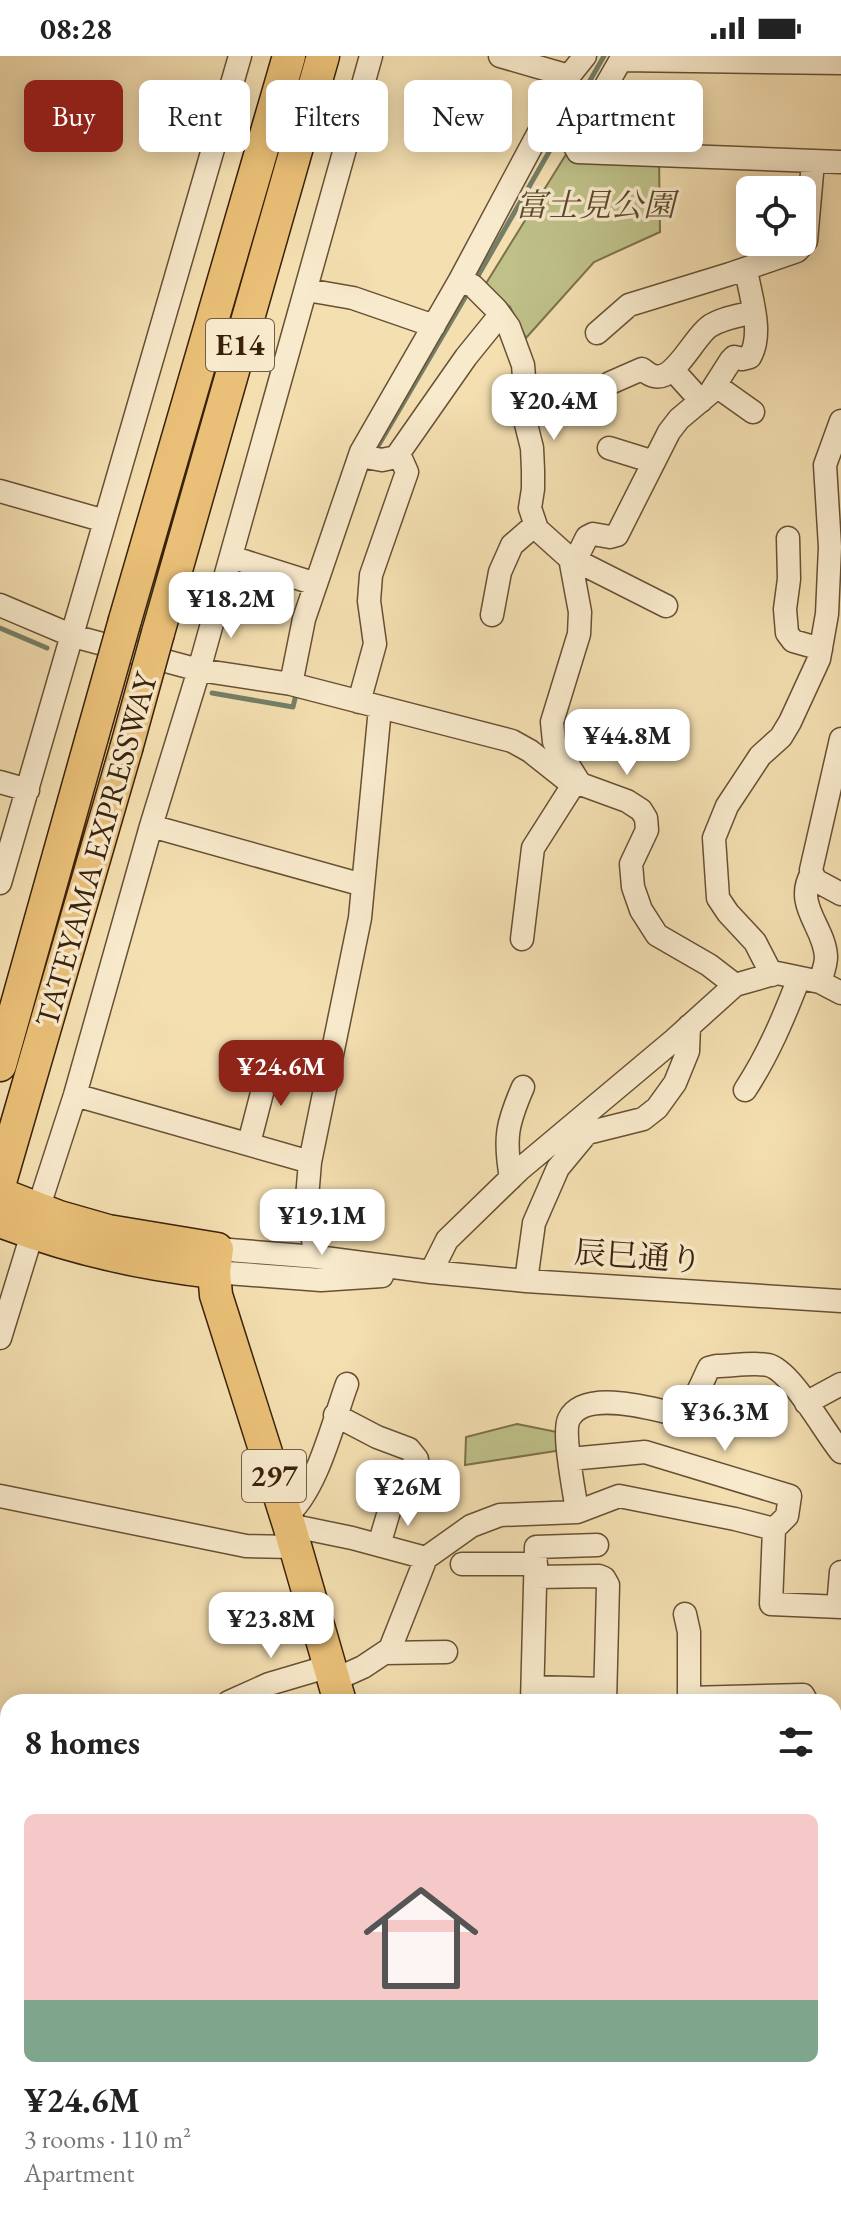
<!DOCTYPE html>
<html lang="en">
<head>
<meta charset="utf-8">
<style>
  :root { --surface:#fff; --page:#f2f2f2; --text:#222; --muted:#767676; --line:#e0e0e0; --accent:#8f2418 }
  body { margin:0; font-family:"EB Garamond","Noto Serif JP",serif; background:var(--page); color:var(--text); height:100vh; display:flex; flex-direction:column; font-size:30px; white-space:nowrap }
  * { box-sizing:border-box; margin:0 }
  p { font-size:26px; color:var(--muted) }
  .icon { flex:none; width:44px; height:44px; fill:none; stroke:currentColor; stroke-width:2; stroke-linecap:round; stroke-linejoin:round }
  .map { position:relative; flex:1; overflow:hidden }
  .side { position:absolute; left:0px; top:1638px; width:842px; height:538px; display:flex; flex-direction:column; background:var(--surface); border-radius:24px 24px 0 0; box-shadow:0 4px 20px #0003 }
  .side>* { flex:none }
  .banner { position:absolute; left:24px; top:24px; width:794px; height:72px; display:flex; gap:16px }
  .tools { position:absolute; left:736px; top:120px; display:grid; gap:16px }
  .tools a { display:grid; place-items:center; width:80px; height:80px; border-radius:12px; background:var(--surface); box-shadow:0 4px 20px #0003; font-size:40px }
  .price { position:absolute; translate:-50% -68px; padding:0 18px; border-radius:16px; background:#fff; color:#222; font-size:26px; line-height:52px; filter:drop-shadow(0 2px 4px #0008) }
  .price::after { content:''; position:absolute; left:50%; top:48px; width:24px; height:18px; margin-left:-12px; background:inherit; clip-path:polygon(0 0,100% 0,50% 100%) }
  .price.active { background:var(--accent); color:#fff }
  ul { padding:0; list-style:none }
  li { display:grid; align-content:center; gap:16px; height:424px; padding:0 24px }
  li+li { border-top:2px solid var(--line) }
  li span { display:grid; place-items:center; height:248px; border-radius:12px; color:#555 }
  li>.icon { margin-inline-start:auto }
  span .icon { width:144px; height:144px; fill:#fffc; stroke-width:1 }
  li b { font-size:34px }
  h2 { display:flex; justify-content:space-between; align-items:center; height:96px; padding:0 24px; font-size:34px }
  .pill { padding:0 28px; border-radius:12px; background:var(--surface); box-shadow:0 4px 20px #0003; font-size:28px; line-height:72px }
  .pill.active { background:var(--accent); color:#fff }
  .status { display:flex; justify-content:space-between; align-items:center; height:56px; padding:0 40px; background:var(--surface); direction:ltr }
  .status svg { height:22px; fill:currentColor }
  .map>svg:first-child { display:block }
  .green { fill:#bfc189; stroke:#7c714a; stroke-width:2 }
  .lines { fill:none; stroke-linecap:round; stroke-linejoin:round }
  .stream { stroke:#757f68; stroke-width:5 }
  .minor-casing { stroke:#685034; stroke-width:25 }
  .highway-casing { stroke:#39210a; stroke-width:35 }
  .minor { stroke:#f8eacc; stroke-width:22 }
  .highway { stroke:#eac078; stroke-width:32 }
  .highway-bridge-casing { stroke:#39210a; stroke-width:35; stroke-linecap:butt }
  .highway-bridge { stroke:#eac078; stroke-width:32 }
  .labels { text-anchor:middle; stroke-width:7; stroke-linejoin:round; paint-order:stroke }
  .shield { fill:#f8eacc; stroke:#725d44; stroke-width:2 }
  .shield-label { font-size:30px; font-weight:bold; fill:#39210a }
  .park-label { font-size:32px; font-style:italic; fill:#5a492a; stroke:#f8eacc }
  .street-label { font-size:32px; fill:#39210a; stroke:#f8eacc }
</style>
</head>
<body>
<div class="status"><b>08:28</b><svg viewBox="0 0 49 12"><path d="M0 12V9h3v3zM5 12V6h3v6zM10 12V3h3v9zM15 12V0h3v12zM26 1h20v11H26zM47 4h2v5h-2z"/></svg></div>
<div class="map">
<svg width="841" height="2175" viewBox="0 0 841 2175">
  <rect width="100%" height="100%" fill="#f4dfb1"/>
  <filter id="stains"><feTurbulence type="fractalNoise" baseFrequency=".0025" numOctaves="4"/><feColorMatrix values="0 0 0 0 .2 0 0 0 0 .09 0 0 0 0 .02 0 0 0 .5 -.17"/></filter>
  <radialGradient id="worn" r=".72"><stop offset=".6" stop-color="#630" stop-opacity="0"/><stop offset="1" stop-color="#630" stop-opacity=".3"/></radialGradient>
  <path class="green" d="M573,87L659,99L660,176L594,206L526,282L510,251L485,229Z
    M517,1368L567,1378L569,1393L465,1409L466,1381Z"/>
  <g class="lines">
    <path class="stream" d="M475,225L604,0
      M374,397L470,233
      M0,572L47,592
      M212,637L293,651L297,634"/>
    <defs>
      <path id="minor" d="M500,0L569,20
        M623,0L573,87L578,96L841,106
        M621,4L841,7
        M460,224L473,230L496,253L509,271L523,309L525,333L523,356L532,392L533,414V433L530,452L537,473L567,500L666,550
        M307,234L353,242L434,270
        M597,277L629,249L730,218L797,195L806,185L813,106
        M673,314L701,345
        M610,327L642,313C646,316 649,319 654,320C675,326 694,280 710,270C722,262 739,260 753,256
        M715,329L753,356
        M609,392L654,406
        M360,400L382,404L396,401L466,301L500,259
        M0,435L105,465
        M788,482L789,523L785,553L787,577L793,585L821,593
        M231,501L316,528
        M570,502L580,556L579,578L552,666L554,686L579,726
        M575,505L587,481L593,478L610,481L617,479L669,376L679,363L710,337L731,304L734,301L742,303L750,301C764,276 750,240 746,213
        M0,549L73,580L199,614L291,628L512,685L530,695L564,722L627,745L641,754L646,762L647,774L631,808L633,831L641,854L657,879L709,909L735,929
        M492,559L500,516L512,489L535,469
        M291,628L304,563L361,396L460,224L569,20L585,0
        M359,646L375,588L369,545L371,519L407,416L399,398
        M841,683L811,814L815,824L841,838
        M0,726L28,734
        M151,770L363,829
        M812,817C793,849 825,871 826,901C826,909 822,919 820,926
        M0,827L240,0
        M522,883L533,792L575,726
        M772,919L755,886L728,857L718,842L714,782L727,750L760,700L781,681L790,666L819,603L827,558L830,491L825,409L841,365
        M745,1034C768,999 784,961 799,922
        M75,1039L310,1106
        M249,1087L270,1006
        M511,1122C504,1082 507,1068 523,1031
        M38,1153L75,1039L151,770L199,614L371,0
        M217,1193L317,1201L431,1216L526,1225L841,1245
        M317,1201L306,1154L310,1106L360,862L380,652
        M214,1216L321,1224L382,1220
        M431,1216L447,1184L519,1114L674,984L735,929L777,917L820,926L841,937
        M526,1225L534,1167L558,1112L587,1077L643,1063L657,1052L675,1027L688,995L689,970
        M0,1282L32,1178
        M806,1347L841,1328
        M335,1359L377,1381L409,1393L417,1403
        M570,1403L645,1396L790,1440L787,1460L774,1473
        M0,1440L246,1490L295,1491
        M577,1456C575,1438 562,1377 569,1363C584,1333 650,1352 675,1358C695,1350 700,1330 709,1312L717,1310C732,1310 752,1306 768,1309C791,1314 825,1377 841,1396
        M286,1460C317,1435 333,1366 347,1328
        M289,1469L352,1482L426,1502L471,1470L500,1459L577,1456L619,1440L735,1463L774,1473L771,1548L841,1551
        M379,1489L393,1442
        M462,1508H536
        M536,1521L599,1520L604,1522L608,1529L605,1646
        M838,1551L841,1516
        M685,1558L689,1576V1646
        M384,1597L446,1596
        M334,1624L363,1611L390,1593L426,1502
        M533,1631L605,1633
        M689,1642L803,1639L807,1646
        M229,1646L269,1628L330,1610
        M532,1646L536,1491L597,1489
        M834,1752L841,1750
        M834,1883L841,1875
        M834,2001L841,2038
        M348,2168L362,2175
        M2,2175L8,2157
        M279,2175L283,2168
        M549,2175L560,2168
        M840,2175L841,2154"/>
      <path id="highway" d="M125,564L289,0
        M158,577L323,0
        M0,1009L92,681
        M0,1126L126,693
        M0,1138L59,1161L108,1175L217,1193L214,1216L216,1239L289,1469L340,1646
        M0,1165C70,1192 140,1208 214,1216
        M492,2168L494,2175"/>
    </defs>
    <use href="#minor" class="minor-casing"/>
    <use href="#highway" class="highway-casing"/>
    <use href="#minor" class="minor"/>
    <use href="#highway" class="highway"/>
    <defs>
      <path id="highway-bridge" d="M92,681L125,564
        M126,693L158,577"/>
    </defs>
    <use href="#highway-bridge" class="highway-bridge-casing"/>
    <use href="#highway-bridge" class="highway-bridge"/>
  </g>
  <g class="labels">
    <g class="shield">
      <rect x="206" y="263" width="68" height="52" rx="6"/>
      <rect x="242" y="1394" width="64" height="52" rx="6"/>
    </g>
    <g class="shield-label">
      <text x="240" y="299">E14</text>
      <text x="274" y="1430">297</text>
    </g>
    <g class="park-label">
      <text x="595" y="160">富士見公園</text>
    </g>
    <g class="street-label">
      <text transform="translate(96 794) rotate(-74)" y="11">TATEYAMA EXPRESSWAY</text>
      <text transform="translate(638 1200) rotate(4)" y="11">辰巳通り</text>
    </g>
  </g>
  <rect width="100%" height="100%" filter="url(#stains)"/>
  <rect width="100%" height="100%" fill="url(#worn)"/>
</svg>
<div class="tools">
<a><svg class="icon" aria-label="locate" viewBox="0 0 24 24"><circle cx="12" cy="12" r="6"/><path d="M12 2v4M12 18v4M2 12h4M18 12h4"/></svg></a>
</div>
<b class="price" style="left:554px;top:386px">¥20.4M</b>
<b class="price" style="left:231px;top:584px">¥18.2M</b>
<b class="price" style="left:627px;top:721px">¥44.8M</b>
<b class="price active" style="left:281px;top:1052px">¥24.6M</b>
<b class="price" style="left:322px;top:1201px">¥19.1M</b>
<b class="price" style="left:725px;top:1397px">¥36.3M</b>
<b class="price" style="left:408px;top:1472px">¥26M</b>
<b class="price" style="left:271px;top:1604px">¥23.8M</b>
<div class="banner">
<a class="pill active">Buy</a>
<a class="pill">Rent</a>
<a class="pill">Filters</a>
<a class="pill">New</a>
<a class="pill">Apartment</a>
</div>
<section class="side">
<h2>8 homes<svg class="icon" aria-label="filters" viewBox="0 0 24 24"><path d="M4 7h16M4 17h16"/><circle cx="9" cy="7" r="2"/><circle cx="15" cy="17" r="2"/></svg></h2>
<ul>
<li><span style="background:linear-gradient(#f6c9c9 75%,#7fa58c 0)"><svg class="icon" aria-label="home" viewBox="0 0 24 24"><path d="M3 11l9-7 9 7M6 9v11h12V9"/></svg></span><div><b>¥24.6M</b><p>3 rooms · 110 m²</p><p>Apartment</p></div></li>
</ul>
</section>
</div>
</body>
</html>
